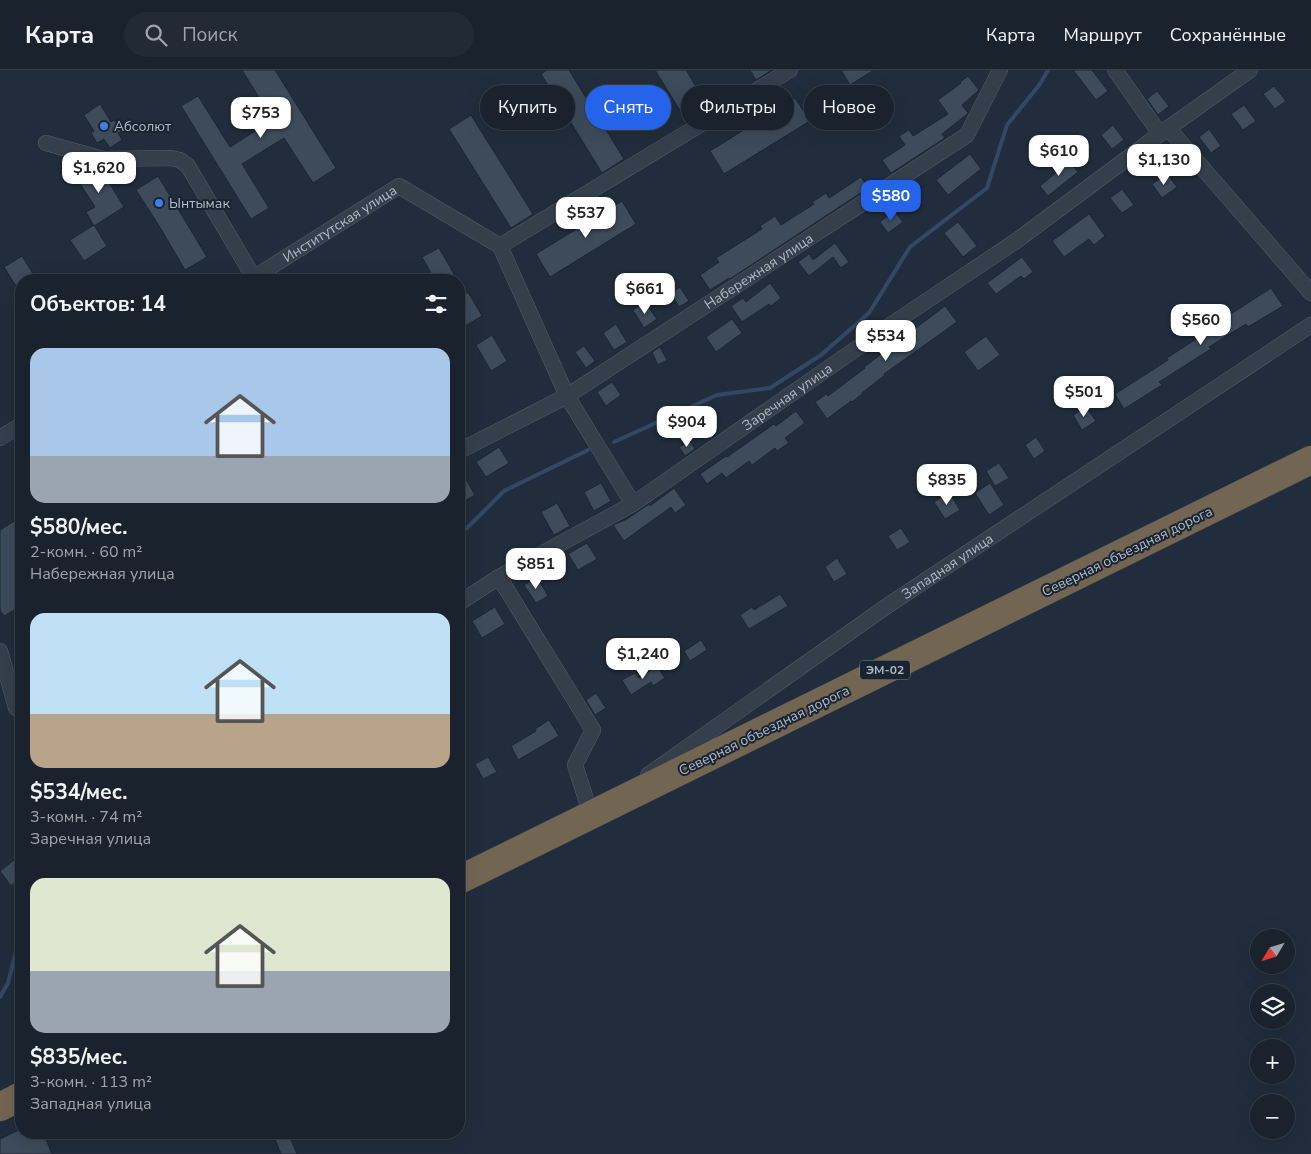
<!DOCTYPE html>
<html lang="ru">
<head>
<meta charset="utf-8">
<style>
  :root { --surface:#19222d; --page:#222a35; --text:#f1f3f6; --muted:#9fa4aa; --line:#373f49; --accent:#2563eb }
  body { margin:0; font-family:"Nunito Sans",sans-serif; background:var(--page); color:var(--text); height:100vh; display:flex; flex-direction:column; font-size:19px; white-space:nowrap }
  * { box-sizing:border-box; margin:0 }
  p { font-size:16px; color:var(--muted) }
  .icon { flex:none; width:28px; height:28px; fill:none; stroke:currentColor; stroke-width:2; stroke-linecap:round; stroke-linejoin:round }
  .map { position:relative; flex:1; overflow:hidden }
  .drawer { position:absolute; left:15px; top:204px; width:450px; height:865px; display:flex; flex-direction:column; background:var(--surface); border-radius:20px; box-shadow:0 5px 20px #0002,0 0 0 1px var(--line) }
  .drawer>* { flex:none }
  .guide { position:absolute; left:480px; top:15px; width:475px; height:45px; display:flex; gap:10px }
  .needle { width:32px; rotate:232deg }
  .buttons { position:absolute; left:1250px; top:859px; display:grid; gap:10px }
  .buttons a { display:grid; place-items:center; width:45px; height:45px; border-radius:50%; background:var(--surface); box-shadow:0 5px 20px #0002,0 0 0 1px var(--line); font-size:25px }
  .price { position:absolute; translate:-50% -42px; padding:0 11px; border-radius:10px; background:#fff; color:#222; font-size:16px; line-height:32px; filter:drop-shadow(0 1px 2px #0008) }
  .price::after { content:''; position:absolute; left:50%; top:30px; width:15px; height:11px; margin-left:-8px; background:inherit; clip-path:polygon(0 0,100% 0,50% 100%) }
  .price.on { background:var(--accent); color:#fff }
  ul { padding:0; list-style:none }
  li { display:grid; align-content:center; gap:10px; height:265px; padding:0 15px }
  li span { display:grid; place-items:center; height:155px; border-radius:15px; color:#555 }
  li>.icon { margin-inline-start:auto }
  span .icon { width:90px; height:90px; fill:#fffc; stroke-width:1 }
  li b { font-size:21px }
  h2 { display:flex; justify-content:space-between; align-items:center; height:60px; padding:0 15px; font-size:21px }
  .chip { padding:0 18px; border-radius:22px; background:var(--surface); box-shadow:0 5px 20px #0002,0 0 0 1px var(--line); font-size:18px; line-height:45px }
  .chip.on { background:var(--accent); color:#fff }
  header { display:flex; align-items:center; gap:30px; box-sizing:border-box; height:70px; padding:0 25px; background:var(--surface); border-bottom:1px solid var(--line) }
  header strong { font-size:24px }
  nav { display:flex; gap:28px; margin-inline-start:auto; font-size:18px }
  .search { width:350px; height:45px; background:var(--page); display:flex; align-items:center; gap:12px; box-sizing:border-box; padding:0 18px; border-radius:28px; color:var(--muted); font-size:19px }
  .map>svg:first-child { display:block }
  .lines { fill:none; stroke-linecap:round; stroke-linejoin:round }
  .stream { stroke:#344864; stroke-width:4 }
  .building { fill:#3d4b5b; stroke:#1c2633 }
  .street-casing { stroke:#535d6a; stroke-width:16 }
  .highway-casing { stroke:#404a57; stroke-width:29 }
  .street { stroke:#353f4c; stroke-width:15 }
  .highway { stroke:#726552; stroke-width:28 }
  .shop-dot { fill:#3f7fe0; stroke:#1a2431; stroke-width:2 }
  .labels { text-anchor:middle; stroke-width:4; stroke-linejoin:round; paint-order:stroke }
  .shield { fill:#1a2431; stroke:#838d9b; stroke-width:1 }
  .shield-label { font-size:12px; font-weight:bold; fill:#b0bac8 }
  .poi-label { font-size:14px; fill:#b0bac8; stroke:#1a2431; text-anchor:start }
  .street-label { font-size:14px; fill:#b0bac8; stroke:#1a2431 }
</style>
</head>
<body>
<header>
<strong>Карта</strong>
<div class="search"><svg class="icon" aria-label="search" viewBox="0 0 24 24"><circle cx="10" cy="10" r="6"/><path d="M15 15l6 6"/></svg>Поиск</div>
<nav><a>Карта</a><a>Маршрут</a><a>Сохранённые</a></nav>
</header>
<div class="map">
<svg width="1311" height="1084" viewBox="0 0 1311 1084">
  <rect width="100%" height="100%" fill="#212d3c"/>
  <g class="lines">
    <path class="stream" d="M614,372L717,325L770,318L821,285L869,243L910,177L987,118L1007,55L1040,14L1048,0
      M459,462L467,458L504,421L588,380
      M0,927L8,913L21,862"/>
  </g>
  <path class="building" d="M242,0H275L336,98L313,113L284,68L242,94L269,138L251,149L181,36L198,26L230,77L273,50Z
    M547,0H569L624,89L602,103L541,4Z
    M655,0H686L709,38L687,52Z
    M750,0H772L756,10Z
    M841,0H874L850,15Z
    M1073,0H1092L1108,21L1096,30Z
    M968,6L979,20L962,35L968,43L966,45L942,64L945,68L891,103L882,90L905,75L899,66L909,60L913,66L948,44L938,30L961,13L960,12Z
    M1274,16L1286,31L1275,39L1263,24Z
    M1157,21L1169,36L1158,45L1147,29Z
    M795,28L810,51L724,104L710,81Z
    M100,34L111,52L114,50L121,61L118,63L122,70L110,78L104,69L97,73L91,63L94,61L84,45Z
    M1244,35L1256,51L1243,60L1231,44Z
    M471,45L533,144L511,158L449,59Z
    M1113,55L1124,70L1112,79L1101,65Z
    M1209,59L1221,76L1211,83L1199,67Z
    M970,84L981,99L948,125L936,110Z
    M1066,87L1078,102L1048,126L1040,116L1059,100L1056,96Z
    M89,95L100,98L124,137L94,156L86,142L95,137L74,104Z
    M1167,104L1177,117L1162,128L1152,114Z
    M158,106L207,187L185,200L161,159L136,120Z
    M861,107L868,118L730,209L729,208L710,220L700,205L719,192L716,188L762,159L760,156L775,146L781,155L814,134L812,132L826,123L829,128Z
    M1122,119L1134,135L1122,143L1110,128Z
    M622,131L636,154L550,207L536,184Z
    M894,141L903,152L888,163L880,152Z
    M1089,144L1105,166L1094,175L1089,169L1064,187L1052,171Z
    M958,152L977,176L963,187L944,163Z
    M94,155L107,176L84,191L70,170Z
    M835,173L849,192L841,198L833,187L809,206L798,192L809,184L813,190Z
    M439,178L454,204L444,210H435L422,187Z
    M22,186L37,210H21V224L4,197Z
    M1022,187L1033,202L1024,209L1021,206L996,224L987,213Z
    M770,213L781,228L771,236L769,234L742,252L731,236L743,228L746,232Z
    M680,217L689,231L679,237L671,223Z
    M1271,218L1283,236L1248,257L1246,254L1209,277L1211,279L1159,312L1162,315L1124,339L1115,324L1168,290L1167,288L1213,258L1212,256Z
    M468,222L482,246L465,256L459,244V228Z
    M645,232L657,249L644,258L633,240Z
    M945,236L957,252L884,304L885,305L862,323V324L852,332L851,331L827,349L815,332L826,324L828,326L865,298L864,297Z
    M732,249L742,263L716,282L706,267Z
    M616,254L627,272L614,280L603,263Z
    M492,265L507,291L491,301L476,275Z
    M986,266L1000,285L978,301L964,282Z
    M584,276L595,291L586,298L575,282Z
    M660,277L667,290L658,295L652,282Z
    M612,312L621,325L606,336L597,322Z
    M1086,337L1096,351L1082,360L1073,345Z
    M796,341L805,353L785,368L789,373L777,381L775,378L752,395L749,391L726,408L722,403L707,414L700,404L726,386L727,387L774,354L776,356Z
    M1036,367L1045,381L1034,389L1025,375Z
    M690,371L695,379L685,386L679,377Z
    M499,377L509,393L486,407L476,392Z
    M999,393L1009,408L995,416L986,401Z
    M459,397L475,425L459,434Z
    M601,413L611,431L594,441L584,422Z
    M990,413L1004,435L989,445L975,423Z
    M674,418L686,435L675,443L671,437L624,471L613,455L627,449L649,434L650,436Z
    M949,422L960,440L945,449L934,432Z
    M557,433L570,456L554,465L541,442Z
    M16,450L21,458V536L4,546L0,540V460Z
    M901,458L910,472L897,480L888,466Z
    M587,473L597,489L578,500L568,484Z
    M837,488L847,504L834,512L825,497Z
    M537,507L548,526L536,533L524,515Z
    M780,524L788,536L749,559L740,545L752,537L754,540Z
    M495,537L505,554L482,568L472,551Z
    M701,570L707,580L690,591L684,581Z
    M664,580L674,596L664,602L654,587Z
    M657,596L665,608L653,616L651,612L631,625L622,610L635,603L639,608Z
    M596,623L606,638L595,645L586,630Z
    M549,650L559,666L518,690L511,676L536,661L535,659Z
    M488,687L497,702L483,709L475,694Z
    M14,790L21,800V808L11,816L0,801Z
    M21,1059V1062H43L52,1084H0V1069Z
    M272,1062H288L297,1084H281Z"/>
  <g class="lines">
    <defs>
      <g id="street">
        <path d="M1115,0L1160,64"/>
        <path d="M1168,58L1311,223"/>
        <path d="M46,73L103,89L171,88L180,90L188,96L254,208"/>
        <path d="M500,176L790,0"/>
        <path d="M500,176L567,326L633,434"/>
        <path id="s1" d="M250,210L399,116L500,176"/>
        <path d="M0,368L21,355"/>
        <path id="s2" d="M459,381L567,326L967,65L1000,0"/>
        <path d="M499,507L593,660L575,695L591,745L594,743"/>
        <path id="s3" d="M459,533L499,507L633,434L880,262L1016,171L1160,64L1250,0"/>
        <path d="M0,581L16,638"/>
        <path id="s4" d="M648,705L887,536L1311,255"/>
      </g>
      <path id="highway" d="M459,810L1311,390
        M0,1037L21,1026"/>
    </defs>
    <use href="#street" class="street-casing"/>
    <use href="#highway" class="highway-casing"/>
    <use href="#street" class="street"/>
    <use href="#highway" class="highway"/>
  </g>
  <g class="shop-dot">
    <circle cx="104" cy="56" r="5"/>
    <circle cx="159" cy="133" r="5"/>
  </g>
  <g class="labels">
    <rect class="shield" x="860" y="590.5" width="50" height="19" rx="4"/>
    <g class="shield-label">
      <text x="885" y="604">ЭМ-02</text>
    </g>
    <g class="poi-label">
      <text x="114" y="61">Абсолют</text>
      <text x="169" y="138">Ынтымак</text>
    </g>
    <g class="street-label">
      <text dy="5" stroke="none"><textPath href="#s1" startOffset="106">Институтская улица</textPath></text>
      <text dy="5" stroke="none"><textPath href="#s2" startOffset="350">Набережная улица</textPath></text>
      <text dy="5" stroke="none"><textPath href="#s3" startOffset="388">Заречная улица</textPath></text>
      <text transform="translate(1127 481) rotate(-26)" y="5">Северная объездная дорога</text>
      <text dy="5" stroke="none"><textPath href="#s4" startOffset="365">Западная улица</textPath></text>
      <text transform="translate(764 660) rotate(-26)" y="5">Северная объездная дорога</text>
    </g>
  </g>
</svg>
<div class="buttons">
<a><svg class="needle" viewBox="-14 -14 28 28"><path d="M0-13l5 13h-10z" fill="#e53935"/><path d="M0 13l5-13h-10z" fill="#9fa4aa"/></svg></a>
<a><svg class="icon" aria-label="layers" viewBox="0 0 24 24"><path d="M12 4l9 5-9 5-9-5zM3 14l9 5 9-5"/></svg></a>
<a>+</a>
<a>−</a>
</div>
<b class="price" style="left:261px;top:69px">$753</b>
<b class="price" style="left:1059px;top:107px">$610</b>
<b class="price" style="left:1164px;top:116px">$1,130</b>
<b class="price" style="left:99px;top:124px">$1,620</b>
<b class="price on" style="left:891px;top:152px">$580</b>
<b class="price" style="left:586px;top:169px">$537</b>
<b class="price" style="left:645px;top:245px">$661</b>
<b class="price" style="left:1201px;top:276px">$560</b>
<b class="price" style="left:886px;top:292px">$534</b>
<b class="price" style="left:1084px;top:348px">$501</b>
<b class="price" style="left:687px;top:378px">$904</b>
<b class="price" style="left:947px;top:436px">$835</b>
<b class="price" style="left:536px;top:520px">$851</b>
<b class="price" style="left:643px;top:610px">$1,240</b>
<div class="guide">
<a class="chip">Купить</a>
<a class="chip on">Снять</a>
<a class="chip">Фильтры</a>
<a class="chip">Новое</a>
</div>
<section class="drawer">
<h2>Объектов: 14<svg class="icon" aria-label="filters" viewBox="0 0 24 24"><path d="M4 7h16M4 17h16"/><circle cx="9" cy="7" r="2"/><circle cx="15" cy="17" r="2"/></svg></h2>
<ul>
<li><span style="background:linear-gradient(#a9c7e8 70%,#9aa5b1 0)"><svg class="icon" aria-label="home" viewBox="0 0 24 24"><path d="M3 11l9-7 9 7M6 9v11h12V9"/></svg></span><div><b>$580/мес.</b><p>2-комн. · 60 m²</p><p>Набережная улица</p></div></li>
<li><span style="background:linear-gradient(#bfe0f5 65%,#b9a48a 0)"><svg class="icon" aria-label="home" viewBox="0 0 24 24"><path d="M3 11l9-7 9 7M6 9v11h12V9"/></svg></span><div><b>$534/мес.</b><p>3-комн. · 74 m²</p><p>Заречная улица</p></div></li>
<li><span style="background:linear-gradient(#dfe7d0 60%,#9aa5b1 0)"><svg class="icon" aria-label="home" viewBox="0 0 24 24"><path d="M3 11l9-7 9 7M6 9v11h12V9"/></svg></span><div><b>$835/мес.</b><p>3-комн. · 113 m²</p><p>Западная улица</p></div></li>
</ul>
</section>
</div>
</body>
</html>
